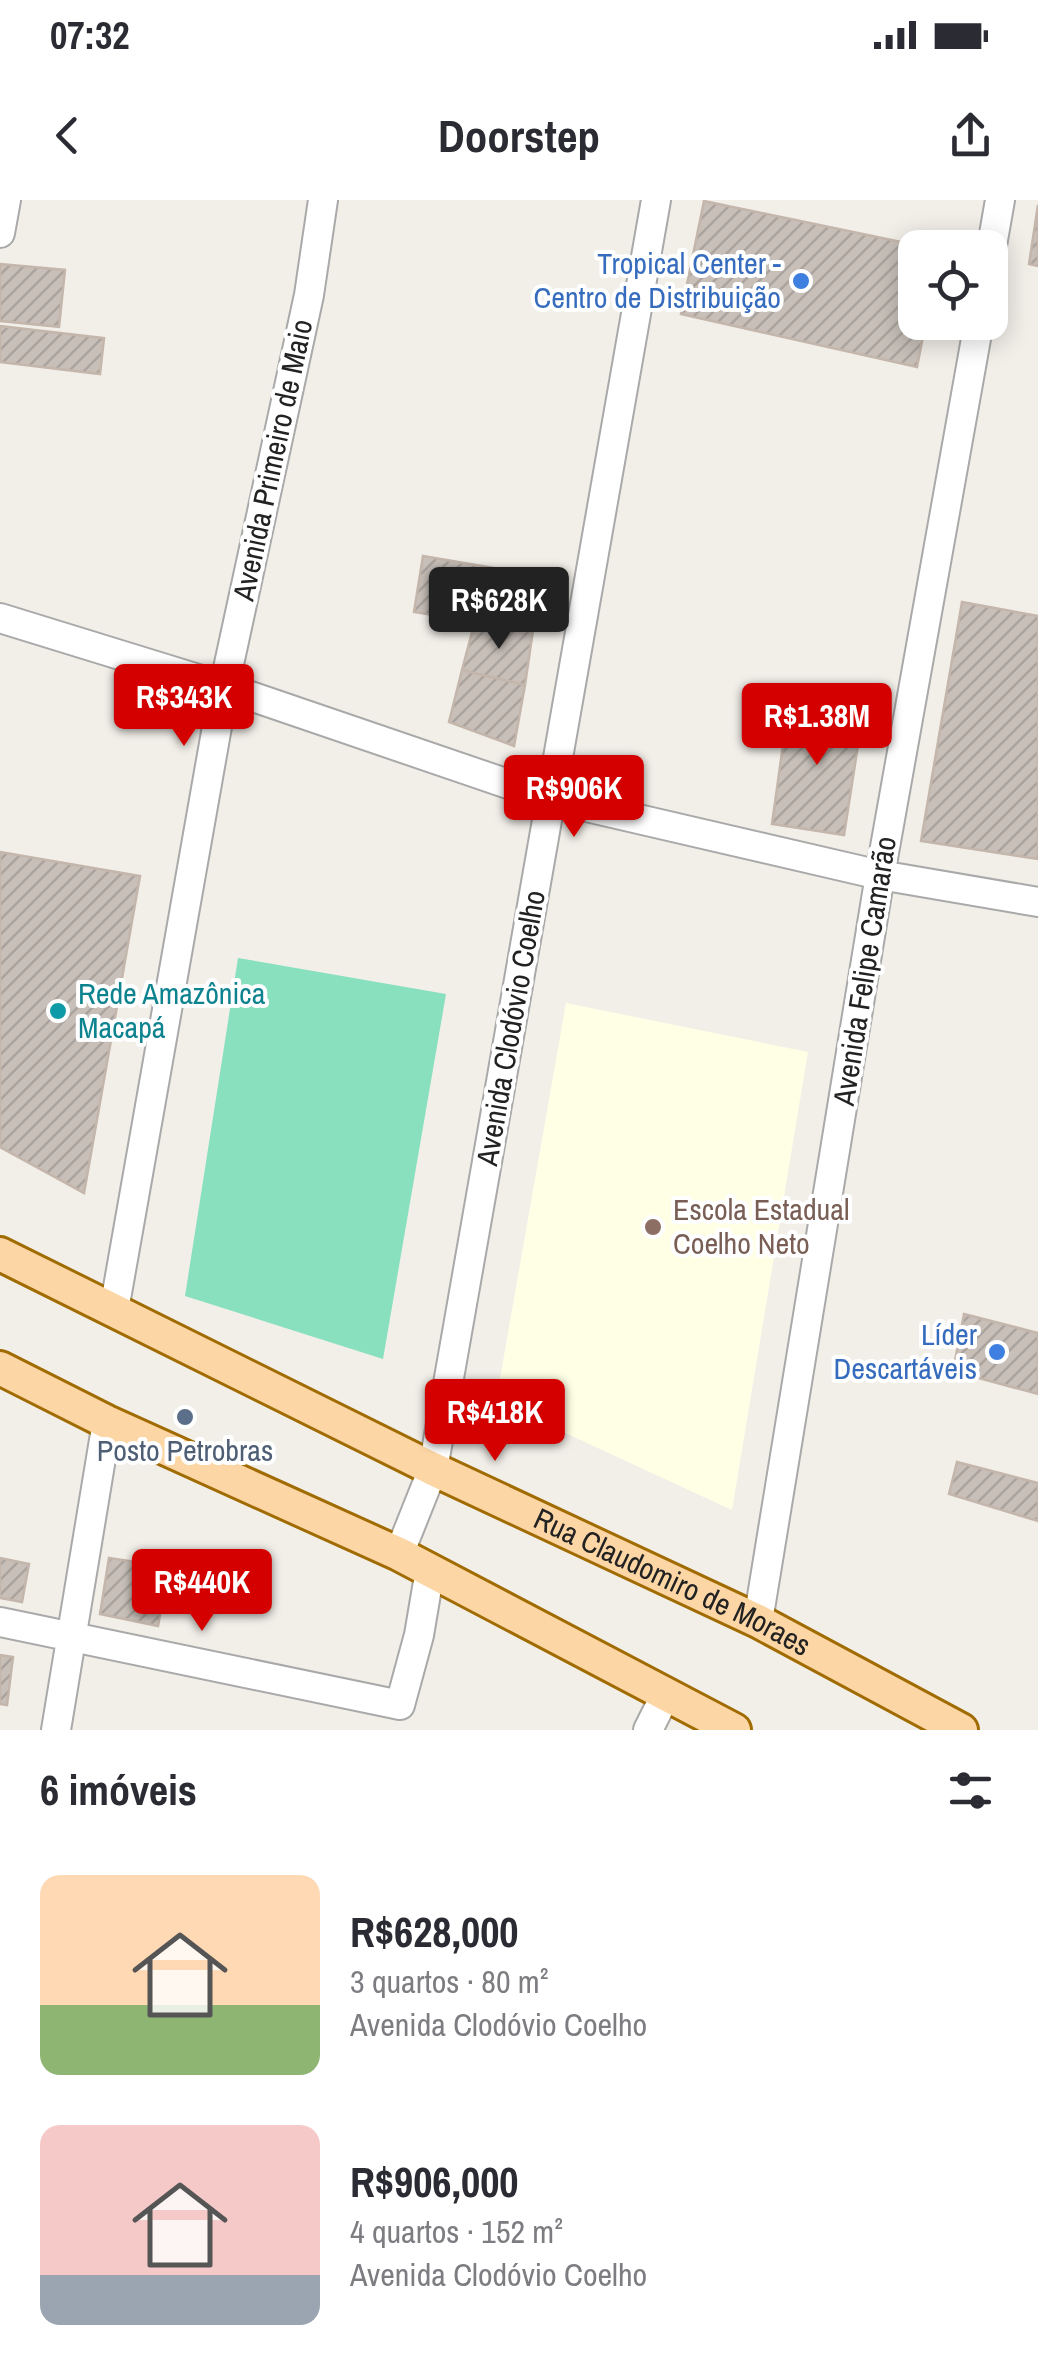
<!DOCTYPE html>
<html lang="pt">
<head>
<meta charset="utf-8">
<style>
  :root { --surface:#fff; --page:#f2f2f3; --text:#2b2b33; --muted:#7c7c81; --accent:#d40000 }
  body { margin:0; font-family:"Archivo Narrow",sans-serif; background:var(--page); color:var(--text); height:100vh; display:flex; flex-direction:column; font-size:38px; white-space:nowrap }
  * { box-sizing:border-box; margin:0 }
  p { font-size:32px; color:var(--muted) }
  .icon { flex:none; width:55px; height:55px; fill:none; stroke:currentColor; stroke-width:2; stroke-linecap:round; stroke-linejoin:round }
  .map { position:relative; height:1530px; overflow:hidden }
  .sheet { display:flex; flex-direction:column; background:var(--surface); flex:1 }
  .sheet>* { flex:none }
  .controls { position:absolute; left:898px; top:30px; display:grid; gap:20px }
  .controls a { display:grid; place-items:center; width:110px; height:110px; border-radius:20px; background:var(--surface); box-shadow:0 5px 25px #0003; font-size:50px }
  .price { position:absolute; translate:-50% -85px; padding:0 22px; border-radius:10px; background:var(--accent); color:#fff; font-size:32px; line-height:65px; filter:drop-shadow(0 2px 5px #0008) }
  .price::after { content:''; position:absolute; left:50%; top:60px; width:30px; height:22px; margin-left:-15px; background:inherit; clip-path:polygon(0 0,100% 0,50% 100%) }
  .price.on { background:#222; color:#fff }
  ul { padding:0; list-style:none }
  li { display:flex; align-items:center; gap:30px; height:250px; padding:0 40px }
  li span { display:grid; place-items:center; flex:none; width:280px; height:200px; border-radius:20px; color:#555 }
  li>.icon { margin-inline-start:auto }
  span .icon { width:120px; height:120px; fill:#fffc; stroke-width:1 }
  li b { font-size:42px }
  h2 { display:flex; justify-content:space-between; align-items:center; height:120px; padding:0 40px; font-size:42px }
  .status { display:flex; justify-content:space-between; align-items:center; height:70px; padding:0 50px; background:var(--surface); direction:ltr }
  .status svg { height:28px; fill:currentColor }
  header { display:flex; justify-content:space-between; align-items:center; height:130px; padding:0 40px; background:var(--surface); font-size:45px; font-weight:800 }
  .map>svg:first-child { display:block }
  .education { fill:#ffffe5 }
  .pitch { fill:#88e0be }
  .building { fill:url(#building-hatch); stroke:#c4b6ab; stroke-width:2.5 }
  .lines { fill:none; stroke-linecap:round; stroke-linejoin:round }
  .minor-casing { stroke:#a9a9a9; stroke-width:32 }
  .major-casing { stroke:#a06b00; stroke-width:38 }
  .minor { stroke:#fff; stroke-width:28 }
  .major { stroke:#fcd6a4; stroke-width:32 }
  .shop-dot { fill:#3f7fe0; stroke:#fff; stroke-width:4 }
  .culture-dot { fill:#0f9aa8; stroke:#fff; stroke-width:4 }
  .education-dot { fill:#8d6e63; stroke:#fff; stroke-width:4 }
  .service-dot { fill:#5c6f8a; stroke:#fff; stroke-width:4 }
  .labels { text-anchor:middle; stroke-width:8; stroke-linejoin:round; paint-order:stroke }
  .shop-label { font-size:30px; fill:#366cbe; stroke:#fff; text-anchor:end }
  .street-label { font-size:30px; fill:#222; stroke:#fff }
  .culture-label { font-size:30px; fill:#0d838f; stroke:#fff; text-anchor:start }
  .education-label { font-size:30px; fill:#785e54; stroke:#fff; text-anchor:start }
  .service-label { font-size:30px; fill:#4e5e75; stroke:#fff }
</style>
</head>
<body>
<div class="status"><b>07:32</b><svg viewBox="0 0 49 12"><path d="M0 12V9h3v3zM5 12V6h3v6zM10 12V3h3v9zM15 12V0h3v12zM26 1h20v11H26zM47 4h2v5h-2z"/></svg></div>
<header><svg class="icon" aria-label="back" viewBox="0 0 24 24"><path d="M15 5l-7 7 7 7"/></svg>Doorstep<svg class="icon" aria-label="share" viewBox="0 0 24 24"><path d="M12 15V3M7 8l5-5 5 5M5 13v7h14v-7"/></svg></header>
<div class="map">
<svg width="1038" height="1530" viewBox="0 0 1038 1530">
  <defs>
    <pattern id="building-hatch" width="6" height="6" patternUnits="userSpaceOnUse" patternTransform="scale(2.5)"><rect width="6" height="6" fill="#c7bfb8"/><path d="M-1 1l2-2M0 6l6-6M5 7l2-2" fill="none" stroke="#aba49e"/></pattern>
  </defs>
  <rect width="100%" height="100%" fill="#f2efe9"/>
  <path class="education" d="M566,803L808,852L732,1310L496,1201Z"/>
  <path class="pitch" d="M238,758L446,794L383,1159L185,1096Z"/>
  <path class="building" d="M704,1L930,48H915V122H926L917,167L681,114Z
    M1038,5V66L1029,64Z
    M0,64L65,70L59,127L0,121Z
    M0,126L104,138L100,174L0,162Z
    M423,356L541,376L533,431L414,412Z
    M962,402L1038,416V659L921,641Z
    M475,421L533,430L525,485L462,470Z
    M462,470L525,485L514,546L449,522Z
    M789,502L863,513L844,635L772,624Z
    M0,652L140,676L84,993L0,947Z
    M964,1114L1038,1133V1194L953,1171Z
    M957,1262L1038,1283V1321L949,1294Z
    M0,1358L29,1364L22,1402L0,1398Z
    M109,1358L169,1367L158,1426L100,1414Z
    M0,1455L13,1457L7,1505L0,1504Z"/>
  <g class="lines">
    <defs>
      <path id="minor" d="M0,33L6,0
        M990,57L1000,0
        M0,418L224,487L552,599L880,675L1038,702
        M114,1110L224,487L309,95L323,0
        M399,1354L433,1269L656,0
        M758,1421L880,675L979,122
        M0,1422L400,1505L419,1435L430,1370
        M56,1530L107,1222
        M648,1530L666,1494"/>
      <g id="major">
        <path id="s1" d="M0,1054L433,1269L758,1421L961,1530"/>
        <path d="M0,1168L107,1222L399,1354L734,1530"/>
      </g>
    </defs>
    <use href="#minor" class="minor-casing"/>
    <use href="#major" class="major-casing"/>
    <use href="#minor" class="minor"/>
    <use href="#major" class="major"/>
  </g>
  <g class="shop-dot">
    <circle cx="801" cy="81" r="10"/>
    <circle cx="997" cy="1152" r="10"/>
  </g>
  <circle class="culture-dot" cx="58" cy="811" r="10"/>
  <circle class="education-dot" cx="653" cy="1027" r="10"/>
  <circle class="service-dot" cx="185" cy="1217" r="10"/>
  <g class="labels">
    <g class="shop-label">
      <text x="781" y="74">Tropical Center -<tspan x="781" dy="34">Centro de Distribuição</tspan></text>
      <text x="977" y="1145">Líder<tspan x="977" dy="34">Descartáveis</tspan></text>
    </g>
    <g class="street-label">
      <text transform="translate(273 260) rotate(-78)" y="10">Avenida Primeiro de Maio</text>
      <text transform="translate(865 771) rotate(-81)" y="10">Avenida Felipe Camarão</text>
      <text transform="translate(511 828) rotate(-80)" y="10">Avenida Clodóvio Coelho</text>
      <text dy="10" stroke="none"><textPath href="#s1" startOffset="748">Rua Claudomiro de Moraes</textPath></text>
    </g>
    <g class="culture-label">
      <text x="78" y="804">Rede Amazônica<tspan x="78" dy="34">Macapá</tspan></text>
    </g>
    <g class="education-label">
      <text x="673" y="1020">Escola Estadual<tspan x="673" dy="34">Coelho Neto</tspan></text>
    </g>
    <g class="service-label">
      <text x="185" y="1261">Posto Petrobras</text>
    </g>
  </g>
</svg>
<div class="controls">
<a><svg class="icon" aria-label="locate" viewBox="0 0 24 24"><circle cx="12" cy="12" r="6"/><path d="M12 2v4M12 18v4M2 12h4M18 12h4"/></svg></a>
</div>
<b class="price on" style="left:499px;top:452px">R$628K</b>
<b class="price" style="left:184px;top:549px">R$343K</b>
<b class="price" style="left:817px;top:568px">R$1.38M</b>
<b class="price" style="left:574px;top:640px">R$906K</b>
<b class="price" style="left:495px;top:1264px">R$418K</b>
<b class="price" style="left:202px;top:1434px">R$440K</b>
</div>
<section class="sheet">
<h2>6 imóveis<svg class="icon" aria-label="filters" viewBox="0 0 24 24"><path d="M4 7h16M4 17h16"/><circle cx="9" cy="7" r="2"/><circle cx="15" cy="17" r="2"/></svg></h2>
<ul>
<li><span style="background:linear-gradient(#ffd9b3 65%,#8fb573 0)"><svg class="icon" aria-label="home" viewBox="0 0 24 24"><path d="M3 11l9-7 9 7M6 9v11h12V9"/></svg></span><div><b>R$628,000</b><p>3 quartos · 80 m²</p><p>Avenida Clodóvio Coelho</p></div></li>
<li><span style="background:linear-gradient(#f6c9c9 75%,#9aa5b1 0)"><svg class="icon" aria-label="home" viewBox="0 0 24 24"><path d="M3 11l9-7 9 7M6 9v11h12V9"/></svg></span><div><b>R$906,000</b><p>4 quartos · 152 m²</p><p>Avenida Clodóvio Coelho</p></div></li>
</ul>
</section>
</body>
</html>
